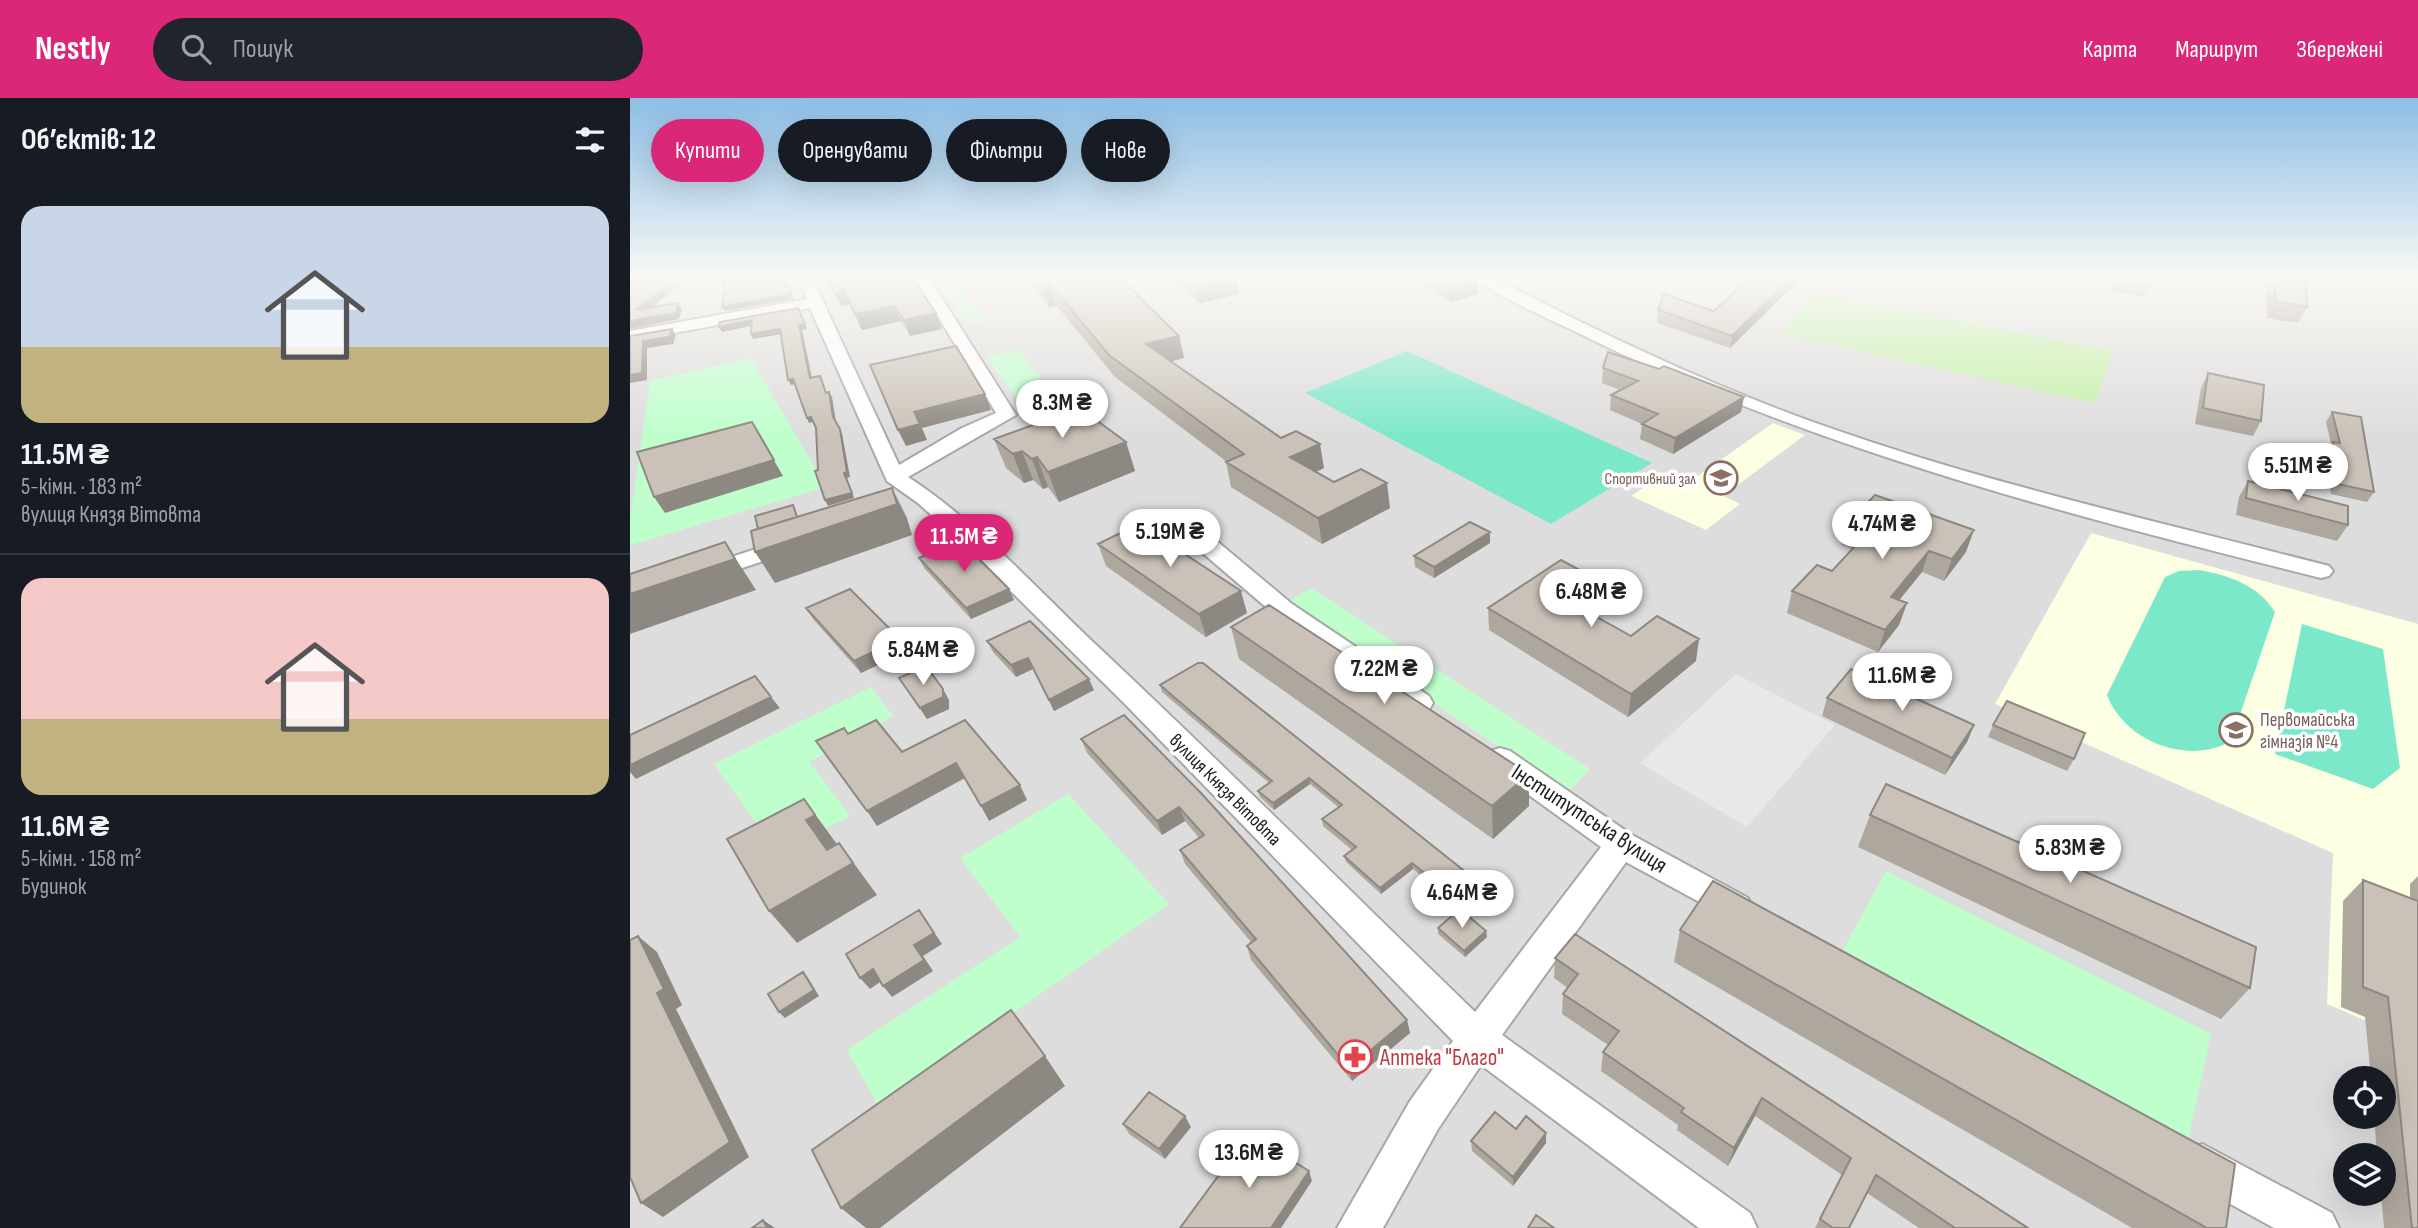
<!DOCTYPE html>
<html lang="uk">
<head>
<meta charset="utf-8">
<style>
  :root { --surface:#171b24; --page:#20242c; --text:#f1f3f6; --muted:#9ea1a6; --line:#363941; --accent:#db2777 }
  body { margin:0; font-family:"Sofia Sans Condensed",sans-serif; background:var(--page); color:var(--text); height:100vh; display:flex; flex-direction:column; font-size:26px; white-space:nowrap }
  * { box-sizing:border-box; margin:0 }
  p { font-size:23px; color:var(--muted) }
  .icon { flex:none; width:38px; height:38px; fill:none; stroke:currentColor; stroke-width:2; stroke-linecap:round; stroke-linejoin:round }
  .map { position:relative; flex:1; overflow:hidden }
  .drawer { display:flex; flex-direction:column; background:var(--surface); width:630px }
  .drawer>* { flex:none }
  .hud { position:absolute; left:21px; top:21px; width:665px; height:63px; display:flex; gap:14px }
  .buttons { position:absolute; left:1703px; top:968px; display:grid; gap:14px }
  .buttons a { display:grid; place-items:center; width:63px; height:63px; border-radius:50%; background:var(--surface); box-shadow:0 7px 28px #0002; font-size:35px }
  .price { position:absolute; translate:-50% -60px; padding:0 16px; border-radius:24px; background:#fff; color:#222; font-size:23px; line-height:46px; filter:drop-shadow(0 2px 4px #0008) }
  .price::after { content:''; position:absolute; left:50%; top:42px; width:21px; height:16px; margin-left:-10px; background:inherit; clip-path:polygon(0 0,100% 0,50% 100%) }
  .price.selected { background:var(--accent); color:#fff }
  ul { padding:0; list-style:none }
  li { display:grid; align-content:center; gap:14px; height:371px; padding:0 21px }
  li+li { border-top:2px solid var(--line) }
  li span { display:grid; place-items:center; height:217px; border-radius:21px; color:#555 }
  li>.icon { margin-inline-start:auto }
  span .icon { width:126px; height:126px; fill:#fffc; stroke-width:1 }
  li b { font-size:30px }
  h2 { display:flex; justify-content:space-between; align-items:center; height:84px; padding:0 21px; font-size:30px }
  .chip { padding:0 24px; border-radius:32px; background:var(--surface); box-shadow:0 7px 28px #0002; font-size:24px; line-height:63px }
  .chip.selected { background:var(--accent); color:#fff }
  header { display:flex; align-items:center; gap:42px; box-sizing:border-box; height:98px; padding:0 35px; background:var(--accent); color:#fff }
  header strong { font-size:33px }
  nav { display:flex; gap:38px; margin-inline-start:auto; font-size:24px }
  .search { width:490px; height:63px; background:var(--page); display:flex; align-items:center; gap:18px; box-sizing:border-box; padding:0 24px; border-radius:38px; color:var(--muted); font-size:26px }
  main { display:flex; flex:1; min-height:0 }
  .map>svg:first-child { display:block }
  .residential { fill:#dedddd; fill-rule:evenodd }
  .education { fill:#fcffe1 }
  .grass { fill:#c3f0a7 }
  .park { fill:#bfffcc }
  .pitch { fill:#7ce8ca }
  .parking { fill:#e8e8e8 }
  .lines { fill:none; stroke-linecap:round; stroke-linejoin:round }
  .minor-casing { stroke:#a7a7a7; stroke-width:4 }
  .minor { fill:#fff; fill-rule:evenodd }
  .wall { fill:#aea79e }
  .shaded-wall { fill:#8d8881 }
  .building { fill:#cac2b8; stroke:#8d8881; stroke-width:2 }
  .labels { text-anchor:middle; stroke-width:7; stroke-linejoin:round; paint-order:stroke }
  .far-education-label { font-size:16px; fill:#785e54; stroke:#fff; text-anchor:end }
  .education-label { font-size:19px; fill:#785e54; stroke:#fff; text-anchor:start }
  .street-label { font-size:19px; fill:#202020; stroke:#fff }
  .near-street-label { font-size:23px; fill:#202020; stroke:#fff }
  .near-health-label { font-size:23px; fill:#be3a42; stroke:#fff; text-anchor:start }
</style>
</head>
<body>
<header>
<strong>Nestly</strong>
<div class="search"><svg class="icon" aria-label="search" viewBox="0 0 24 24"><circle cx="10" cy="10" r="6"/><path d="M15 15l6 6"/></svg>Пошук</div>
<nav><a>Карта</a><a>Маршрут</a><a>Збережені</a></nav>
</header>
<main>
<section class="drawer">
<h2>Об’єктів: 12<svg class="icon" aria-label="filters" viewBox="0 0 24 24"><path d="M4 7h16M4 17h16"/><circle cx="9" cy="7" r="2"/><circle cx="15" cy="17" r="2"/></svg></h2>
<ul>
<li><span style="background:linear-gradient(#c9d6e8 65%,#c2b280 0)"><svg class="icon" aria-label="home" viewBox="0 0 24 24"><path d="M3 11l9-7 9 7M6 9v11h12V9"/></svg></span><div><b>11.5M ₴</b><p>5-кімн. · 183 m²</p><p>вулиця Князя Вітовта</p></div></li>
<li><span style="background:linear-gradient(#f6c9c9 65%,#c2b280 0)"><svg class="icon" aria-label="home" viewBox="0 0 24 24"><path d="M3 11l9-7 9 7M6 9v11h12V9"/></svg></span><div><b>11.6M ₴</b><p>5-кімн. · 158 m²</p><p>Будинок</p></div></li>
</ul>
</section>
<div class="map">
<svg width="1788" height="1130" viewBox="0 0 1788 1130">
  <rect width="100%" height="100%" fill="#f1efe6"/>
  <path class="residential" d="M0,180H1788V1130H0ZM1715,980H1754V1018H1715ZM1715,1057H1754V1096H1715Z"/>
  <path class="education" d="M1143,325L1175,337L1093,398L1110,406L1076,432L1001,398L1035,375L1058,385Z
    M1461,435L1788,526V945L1697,906L1703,755L1365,606Z"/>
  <path class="grass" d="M1185,195L1483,253L1465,305L1151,236Z"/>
  <path class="park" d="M329,187L356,222L338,226L312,190Z
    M388,251L425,299L392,308L356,259Z
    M121,260L196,389L0,447V422L20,283Z
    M681,490L960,671L937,695L721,549L660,503Z
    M241,589L263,618L179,664L220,718L147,754L84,666Z
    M438,696L539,806L249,1009L217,952L390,839L330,760Z
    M1256,773L1581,936L1558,1042L1213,852Z"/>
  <path class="pitch" d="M777,253L1022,365L921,426L675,295Z
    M1570,472C1600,478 1628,487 1645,514L1601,643C1558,668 1494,643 1477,597L1535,479L1549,473Z
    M1672,526L1753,551L1770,670L1743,691L1645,656Z"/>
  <path class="parking" d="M1106,576L1205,627L1117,729L1010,665Z"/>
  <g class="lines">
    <defs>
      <path id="minor" d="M168,180H182L269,367L332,330L366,315L285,180H299L386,317L278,379C347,424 405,489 464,545C593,666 718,791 845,914L971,749L860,669L855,661L860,653L870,650L880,653L1002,737L1118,800L1123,810L1118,820L1106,824L996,764L872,937L1120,1115L1127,1130H1069L851,967L808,1031L753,1130H707L780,1003L823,943L494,605L328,441L288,405L257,383L180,210L0,243V233L177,201Z
        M846,180H864C956,228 1050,273 1148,311C1326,379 1515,420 1699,468L1703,473L1699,478L1691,480C1434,416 1176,349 938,230C919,221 856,193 846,180Z
        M556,422L564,424L662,506L799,598L803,605L799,612L789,615L779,612L644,516L548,434L545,429L548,424Z
        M162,439L170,441L173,446L170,451L76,482L68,480L64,475L68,470Z
        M1572,1046L1702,1115L1709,1130H1644L1557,1082L1551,1067L1557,1052Z"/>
    </defs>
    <use href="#minor" class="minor-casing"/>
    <use href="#minor" class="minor"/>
  </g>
  <path class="wall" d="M396,180H490L549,238L554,260L541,263L694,370L686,374L704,384L760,410L692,446L601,389L596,364H597L485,279L426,207L419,209Z
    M544,180H606L609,196L570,205L544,183Z
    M781,180H842L848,196L820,204Z
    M1120,180H1171L1100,250L1027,225L1028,212L1084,213Z
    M1485,180H1522L1515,199L1481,193Z
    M1636,180H1675L1677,209L1668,225L1637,220Z
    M203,193L306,215L312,231L280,238L271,223L232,232L220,206L211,208Z
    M973,270L1111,314L1043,356L1010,341L1012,326L980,312L981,297L990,292L972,285Z
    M1578,275L1631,323L1623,338L1565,326L1571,290Z
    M1702,314L1744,394L1737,404L1701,396L1696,354L1701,346L1696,324Z
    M364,341L496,344L505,373L429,404L418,389L413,391L403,382L394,385L376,370Z
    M1618,383L1718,427L1707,443L1606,417L1609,399Z
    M1218,425L1336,454L1314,483L1292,474L1269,502L1277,505L1269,527L1248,554L1157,515L1162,493L1202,473L1223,451L1212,447Z
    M860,445L804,480L785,469L784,458Z
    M468,446L617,515L576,539L476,468Z
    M289,460L384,502L341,521L295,471Z
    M970,483L968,505L957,513L1001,538L1066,563L998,619L859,532L858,510Z
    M176,510L277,553L231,575L183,521Z
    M601,529L899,676V708L863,741L609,561Z
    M357,543L464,592L424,613L403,571L386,579L363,554Z
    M269,580L319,602V611L297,621Z
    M530,587L847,783V790L827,807L783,771L751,796L716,764L714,758L722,752L693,728L692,721L708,709L680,686L644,712L630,699L628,693L639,685L532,594Z
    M1197,600L1344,627L1337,644L1315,677L1192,618Z
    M494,617L777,922L780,935L722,983L621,862L617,848L621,844L555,766L550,752L569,740L555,723L532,737L457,655L451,641Z
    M1363,627L1444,661L1437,673L1358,639Z
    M1240,717L1620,890L1591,921L1228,749Z
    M1788,778V1130H1754L1751,1096H1754V1057H1747L1744,1018H1754V980H1741L1735,919L1711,909L1713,803L1733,782L1780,800V786Z
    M808,830L856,833L857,839L835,859L808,836Z
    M1050,832L1577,1130H1502L1044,864Z
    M925,860L1398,1130H1289L1237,1095L1219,1130H1185L1212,1077L1125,1018L1098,1068L1047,1032L1048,1027L971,973L973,954L978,947L932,916L933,896L938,890L924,880Z
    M493,1026L561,1029L535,1061L499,1036Z
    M886,1031L916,1045L883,1088L842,1053L841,1043Z"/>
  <path class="shaded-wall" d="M47,180H58L10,219L6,212Z
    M601,180H606L609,196L570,205L566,188Z
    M662,180H675L663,183Z
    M1161,180H1171L1100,250L1102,238Z
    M848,183V196L820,204L819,190Z
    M420,186L426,207L419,209L412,188Z
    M214,191L221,206L211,208L203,193Z
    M162,196L164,201L95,213L92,209Z
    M48,205L52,212L49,221L0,231V223Z
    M264,208L271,223L232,232L225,216Z
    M168,210L177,231L172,232L183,285L180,280L169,227Z
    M306,215L312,231L280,238L274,222Z
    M122,222L125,227L92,234L89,229Z
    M42,231L46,237L43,246L17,250V282L0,285V277L13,243Z
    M150,231L152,236L123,241L121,236Z
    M549,238L554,260L522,268L516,246Z
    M163,281L166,286L161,287L158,282Z
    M199,294L202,299L206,324L203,319Z
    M355,296L361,312L292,330L297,342L276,348L268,332L284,314Z
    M1114,299L1111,314L1043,356L1045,340Z
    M181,319L183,324L179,325L177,320Z
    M122,324L153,378L35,415L24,399Z
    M210,331L212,336L220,379L217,380L224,400L198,408L195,402L214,375Z
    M496,344L505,373L429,404L418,374Z
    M690,346L694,370L665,384L660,359Z
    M392,353L403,382L394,385L383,356Z
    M407,359L418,389L413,391L402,361Z
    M757,385L760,410L692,446L688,420Z
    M262,390L277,420L282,437L145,485L125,454Z
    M1344,432L1336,454L1314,483L1322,461Z
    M860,434V445L804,480V469Z
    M95,444L126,492L0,536V496Z
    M1299,453L1292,474L1254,521L1261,499Z
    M970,483L968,505L939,526L940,504Z
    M379,491L384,502L341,521L336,510Z
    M611,493L617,515L576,539L569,516Z
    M1277,505L1269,527L1248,554L1255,532Z
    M270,541L277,553L231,575L224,563Z
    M1069,541L1066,563L998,619L1001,596Z
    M398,560L403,571L386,579L381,567Z
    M459,581L464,592L424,613L419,602Z
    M313,591L319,602V611L297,621L290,610Z
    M141,599L150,610L6,681L0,674V667Z
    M1344,627L1337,644L1315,677L1322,660Z
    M326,665L335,680L247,728L237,713Z
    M899,676V708L863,741L862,708Z
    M679,680L680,686L644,712L643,705Z
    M390,687L397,702L359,723L351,708Z
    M174,701L209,749V745L247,797L167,845L139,813L197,752L176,722Z
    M549,709L555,723L532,737L527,723Z
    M782,765L783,771L751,796L750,790Z
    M847,783V790L827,807L826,801Z
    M289,812L312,846L293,858L303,873L262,899L253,888Z
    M856,833L857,839L835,859L834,853Z
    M8,838L27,854L52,907L46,911L119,1059L33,1119L11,1105L27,895Z
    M243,871L253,882L240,891L230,880Z
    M173,874L178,880L189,898L155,920L149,914Z
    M777,922L780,935L722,983L719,970Z
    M415,958L435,988L250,1130H236L211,1110Z
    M1132,1000L1125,1018L1098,1068L1104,1050Z
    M555,1018L561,1029L535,1061L529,1051Z
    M916,1035V1045L883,1088V1079Z
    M679,1073L682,1083L651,1130H641Z
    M133,1122L145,1130H137Z"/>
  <path class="building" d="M0,180H47L6,212L48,205L46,215L0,223Z
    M93,180H153L162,196L92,209L95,192Z
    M198,180H282L306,215L274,222L264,208L225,216L214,191L203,193Z
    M406,180H490L549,238L516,246L651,340L666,333L690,346L660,359L704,384L731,371L757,385L688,420L596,364L614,356L479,257L420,186L412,188Z
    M556,180H601L566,188Z
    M802,180H842L848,183L819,190Z
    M1120,180H1161L1102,238L1028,212L1034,196L1084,213Z
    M1486,180H1522L1520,187L1486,181Z
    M1645,180H1675L1677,209L1645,203Z
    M168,210L175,226L169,227L180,280L190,278L196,295L199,294L203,319L210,331L217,374L214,375L222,395L195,402L185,373L188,372L186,330L181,319L177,320L163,281L158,282L150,231L121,236L122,222L89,229L90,224Z
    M42,231L39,239L13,243L12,275L0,277V238Z
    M326,248L355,296L284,314L290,326L268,332L240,267Z
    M978,254L1029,271L1034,268L1114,299L1045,340L1012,326L1028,316L981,297L1008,283L973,270Z
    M1578,275L1634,287L1631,323L1573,310Z
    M450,310L496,344L418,374L407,359L402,361L392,353L383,356L364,341Z
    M1702,314L1731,319L1744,394L1708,386L1703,344L1710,345Z
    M122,324L144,362L24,399L7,354Z
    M1618,383L1718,408V427L1616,400Z
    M262,390L267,406L125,454L121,433Z
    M1245,397L1344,432L1322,461L1299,453L1261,499L1277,505L1255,532L1162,493L1187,467L1202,473L1239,433L1218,425Z
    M163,407L167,419L128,431L125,418Z
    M840,424L860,434L804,469L784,458Z
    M509,426L611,493L569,516L468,446Z
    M331,443L379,491L336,510L289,460Z
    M95,444L105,461L0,496V476Z
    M931,462L970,483L940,504L1001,538L1027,518L1069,541L1001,596L858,510Z
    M220,491L270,541L224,563L176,510Z
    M639,507L899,676L862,708L601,529Z
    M400,523L459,581L419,602L398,560L381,567L357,543Z
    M568,565H573L847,783L826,801L782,765L750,790L714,758L726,749L692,721L712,707L679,680L643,705L628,693L642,683L530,587Z
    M296,568L313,591V599L290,610L269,580Z
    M1221,571L1344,627L1322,660L1197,600Z
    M125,578L141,599L0,667V637Z
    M1377,603L1455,635L1444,661L1363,627Z
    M494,617L571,695L777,922L719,970L617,848L626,841L550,752L574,737L549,709L527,723L451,641Z
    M246,622L272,654L335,622L390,687L351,708L326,665L237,713L186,643L214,630L218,636Z
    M1256,686L1626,849L1620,890L1240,717Z
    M174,701L185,717L176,722L197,752L209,745L223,765L139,813L97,741Z
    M1733,782L1788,803V1130H1782L1758,899L1733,889Z
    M1083,783L1605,1066L1596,1130H1577L1050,832Z
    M830,811L856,833L834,853L808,830Z
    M289,812L304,835L284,847L294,862L253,888L243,871L230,880L216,856Z
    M945,836L1398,1130H1325L1246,1077L1219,1130H1203L1190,1121L1221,1060L1132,1000L1104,1050L1051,1014L1054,1010L973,954L989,933L933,896L948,876L925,860Z
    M8,838L34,891L27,895L100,1044L11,1105L0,1079V842Z
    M173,874L184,892L149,914L138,896Z
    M381,912L415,958L211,1110L182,1052Z
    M519,994L555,1018L529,1051L493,1026Z
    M865,1014L886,1031L896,1018L916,1035L883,1079L841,1043Z
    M619,1036L679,1073L641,1130H550Z
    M906,1117L924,1130H898Z
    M133,1122L137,1130H122Z"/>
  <linearGradient id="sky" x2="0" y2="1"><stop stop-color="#8cbee6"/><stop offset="0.53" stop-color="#f9f8f4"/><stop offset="1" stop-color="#f9f8f4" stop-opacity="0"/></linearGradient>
  <rect width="1788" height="338" fill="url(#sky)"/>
  <defs>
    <symbol id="university-ring" viewBox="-11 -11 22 22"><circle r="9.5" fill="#fff" stroke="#8d6e63" stroke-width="1.5"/><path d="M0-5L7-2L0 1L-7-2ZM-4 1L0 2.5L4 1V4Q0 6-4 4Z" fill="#8d6e63"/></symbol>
    <symbol id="school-ring" viewBox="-11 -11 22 22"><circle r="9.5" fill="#fff" stroke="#8d6e63" stroke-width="1.5"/><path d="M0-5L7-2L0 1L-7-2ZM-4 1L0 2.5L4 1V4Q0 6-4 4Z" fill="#8d6e63"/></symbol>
    <symbol id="pharmacy-ring" viewBox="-11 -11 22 22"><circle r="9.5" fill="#fff" stroke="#e0444e" stroke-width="1.5"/><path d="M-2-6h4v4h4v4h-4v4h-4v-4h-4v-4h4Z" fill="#e0444e"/></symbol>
  </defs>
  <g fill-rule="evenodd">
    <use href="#university-ring" x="1072" y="361" width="38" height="38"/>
    <use href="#school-ring" x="1587" y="613" width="38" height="38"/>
    <use href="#pharmacy-ring" x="706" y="940" width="38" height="38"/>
  </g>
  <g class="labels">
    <g class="far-education-label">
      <text x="1066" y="386">Спортивний зал</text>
    </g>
    <g class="education-label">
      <text x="1630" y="628">Первомайська<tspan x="1630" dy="22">гімназія №4</tspan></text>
    </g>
    <g class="street-label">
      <text transform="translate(596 691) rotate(45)" y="7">вулиця Князя Вітовта</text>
    </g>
    <g class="near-street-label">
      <text transform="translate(960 720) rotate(33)" y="8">Інститутська вулиця</text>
    </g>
    <g class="near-health-label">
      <text x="750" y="967">Аптека "Благо"</text>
    </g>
  </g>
</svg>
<div class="buttons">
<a><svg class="icon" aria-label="locate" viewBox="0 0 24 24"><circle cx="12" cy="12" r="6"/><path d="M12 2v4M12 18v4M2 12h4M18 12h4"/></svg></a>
<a><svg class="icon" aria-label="layers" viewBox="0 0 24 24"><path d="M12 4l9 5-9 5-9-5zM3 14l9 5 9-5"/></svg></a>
</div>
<b class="price" style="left:432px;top:342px">8.3M ₴</b>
<b class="price" style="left:1668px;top:405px">5.51M ₴</b>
<b class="price" style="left:1252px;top:463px">4.74M ₴</b>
<b class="price" style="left:540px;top:471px">5.19M ₴</b>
<b class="price selected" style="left:334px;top:476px">11.5M ₴</b>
<b class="price" style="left:961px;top:531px">6.48M ₴</b>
<b class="price" style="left:293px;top:589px">5.84M ₴</b>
<b class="price" style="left:754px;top:608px">7.22M ₴</b>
<b class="price" style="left:1272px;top:615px">11.6M ₴</b>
<b class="price" style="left:1440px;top:787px">5.83M ₴</b>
<b class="price" style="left:832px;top:832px">4.64M ₴</b>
<b class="price" style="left:619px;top:1092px">13.6M ₴</b>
<div class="hud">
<a class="chip selected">Купити</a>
<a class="chip">Орендувати</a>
<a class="chip">Фільтри</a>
<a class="chip">Нове</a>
</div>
</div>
</main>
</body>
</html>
